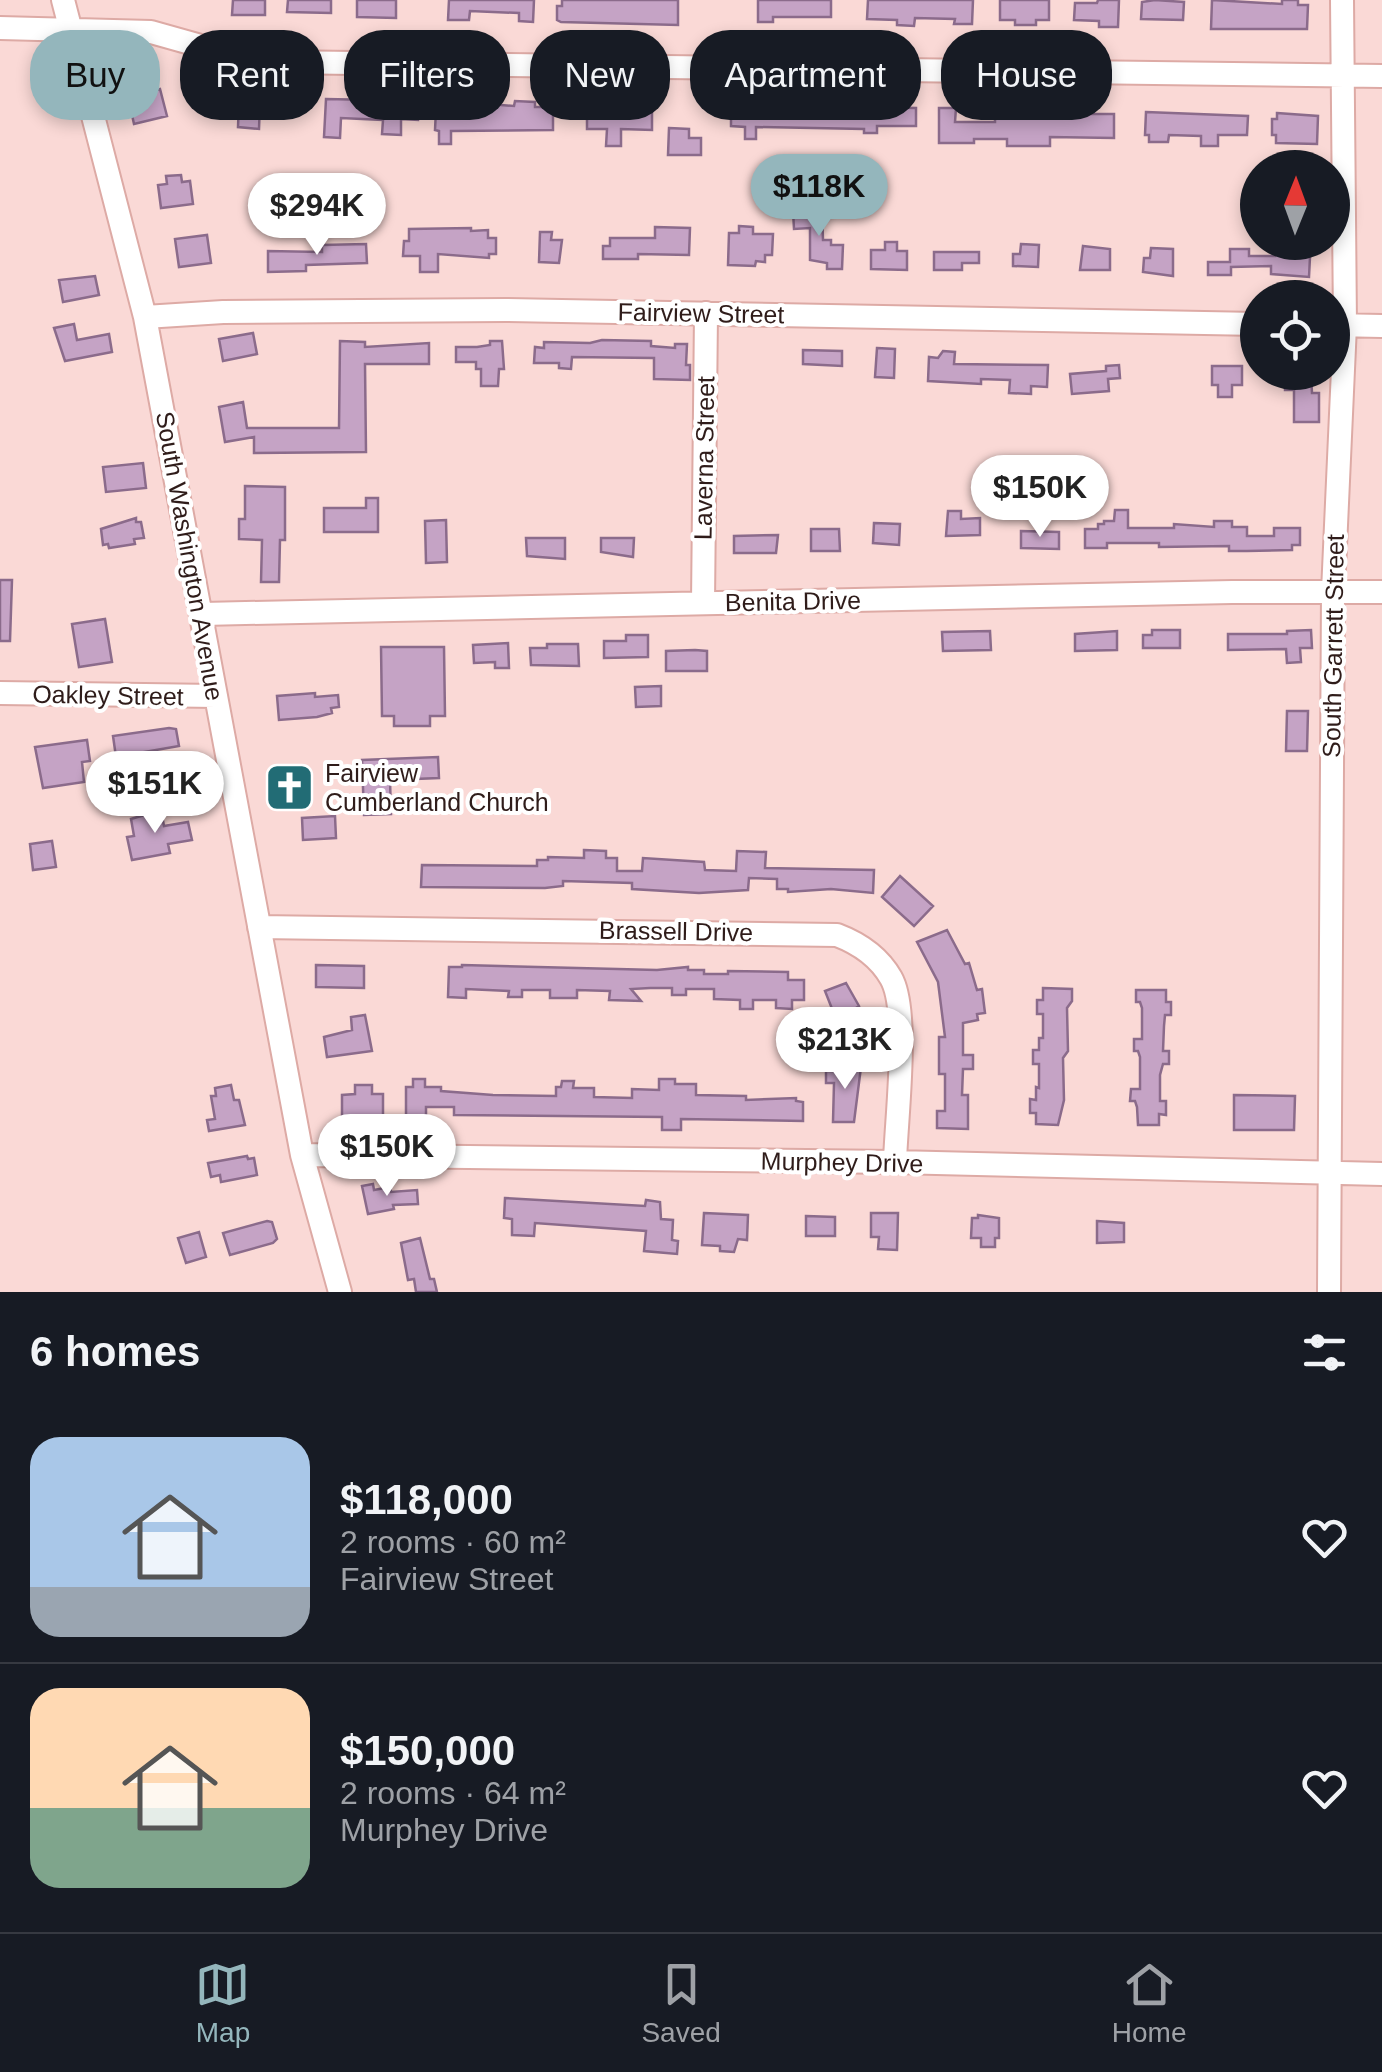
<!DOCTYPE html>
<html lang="en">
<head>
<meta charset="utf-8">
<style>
  :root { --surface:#171b24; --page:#242831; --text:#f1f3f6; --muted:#9ea1a6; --line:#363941; --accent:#94b6bc }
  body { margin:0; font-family:Helvetica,sans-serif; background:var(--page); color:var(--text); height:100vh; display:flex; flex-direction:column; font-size:38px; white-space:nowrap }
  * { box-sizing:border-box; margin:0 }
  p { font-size:32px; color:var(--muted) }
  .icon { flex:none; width:55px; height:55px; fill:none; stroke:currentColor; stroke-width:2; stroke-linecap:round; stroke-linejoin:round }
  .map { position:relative; height:1292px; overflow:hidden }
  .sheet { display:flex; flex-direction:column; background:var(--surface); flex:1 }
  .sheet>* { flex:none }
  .banner { position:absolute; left:30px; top:30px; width:1322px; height:90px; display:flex; gap:20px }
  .needle { width:65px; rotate:1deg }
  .tools { position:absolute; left:1240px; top:150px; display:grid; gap:20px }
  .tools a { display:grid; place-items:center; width:110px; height:110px; border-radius:50%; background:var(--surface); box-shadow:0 5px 15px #0003; font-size:50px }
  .price { position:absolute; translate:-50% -85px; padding:0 22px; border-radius:35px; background:#fff; color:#222; font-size:32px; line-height:65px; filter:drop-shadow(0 2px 5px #0008) }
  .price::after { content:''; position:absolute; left:50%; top:60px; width:30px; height:22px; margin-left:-15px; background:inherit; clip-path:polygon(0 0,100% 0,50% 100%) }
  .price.active { background:var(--accent); color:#111 }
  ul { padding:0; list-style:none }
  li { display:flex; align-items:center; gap:30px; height:250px; padding:0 30px }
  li+li { border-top:2px solid var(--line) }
  li span { display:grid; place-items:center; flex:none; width:280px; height:200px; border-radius:30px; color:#555 }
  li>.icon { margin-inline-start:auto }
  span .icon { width:120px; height:120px; fill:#fffc; stroke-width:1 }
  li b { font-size:42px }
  h2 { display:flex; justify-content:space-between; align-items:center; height:120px; padding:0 30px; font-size:42px }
  .tag { padding:0 35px; border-radius:40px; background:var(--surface); box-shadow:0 5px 15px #0003; font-size:35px; line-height:90px }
  .tag.active { background:var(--accent); color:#111 }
  .dock { display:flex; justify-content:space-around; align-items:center; height:140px; border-top:2px solid var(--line); background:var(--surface); font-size:28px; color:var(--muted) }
  .dock a { display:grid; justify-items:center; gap:5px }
  .dock .active { color:var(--accent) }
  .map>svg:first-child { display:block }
  .building { fill:#c5a3c5; stroke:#8b6b8b; stroke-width:2.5 }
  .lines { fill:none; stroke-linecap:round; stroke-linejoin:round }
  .minor-casing { stroke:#ddaaa5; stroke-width:26 }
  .minor { stroke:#fff; stroke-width:22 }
  .labels { text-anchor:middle; stroke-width:8; stroke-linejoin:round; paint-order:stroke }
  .street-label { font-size:25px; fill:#2f1c1a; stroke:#fff }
  .poi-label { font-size:25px; fill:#2f1c1a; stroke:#fff; text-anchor:start }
</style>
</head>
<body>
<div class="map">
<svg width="1382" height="1292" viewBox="0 0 1382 1292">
  <rect width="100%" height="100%" fill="#fad9d6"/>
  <path class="building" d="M233,0H265V15H232Z
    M288,0H331V13L287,12Z
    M357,0H396V18L357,17Z
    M449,0H534L533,22L519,21V13L470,11L469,20H448Z
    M562,0H678V25L561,22L557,20V6H562Z
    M758,0H831V17H773V22H758Z
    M868,0H973L972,24H954L955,19L915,18L914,26L897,25V20L867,19Z
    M1000,0H1049V20H1036V25H1015V20H1000Z
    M1098,0H1119L1118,27H1099V21L1074,20L1075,3H1097Z
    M1155,0L1184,2L1183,20L1141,19L1142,2Z
    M1212,0L1282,4V0H1298V5H1308L1307,29H1211Z
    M160,89L167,116L134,124L128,97Z
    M326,99L419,101L418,120L401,119V135L382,134L383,120L341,118L340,138L324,137Z
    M239,100L260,102L259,129L238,127Z
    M453,101L514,106L515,101L535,102V107H553V130L451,131V144H439V131L435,130L436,110L453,111Z
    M587,105H652V130L621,129V146H606L607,129H587Z
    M751,105L916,108V126H877V133H864V129L756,127V139H745V127L731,126V110H751Z
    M939,108H956L955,122H995V114H1114V138L1050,137V146H1007V139H974V143H939Z
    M1146,112L1248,116L1247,135H1218V146H1201V136L1169,135L1168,142H1149V135H1145Z
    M1277,113L1318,116L1317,144L1276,143V135H1272V119H1277Z
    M669,128L689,129V138H701V155H668Z
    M181,175L182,182L190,181L193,204L161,208L158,185L167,184L166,176Z
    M822,210L823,240H831V245H843L842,269H827V263L810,260V228L794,229L793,211Z
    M739,226L753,227V234H773L772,255H765V262L756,261L755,266L728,265L729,233H739Z
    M655,227L690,228L689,255L638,254V259H603V246H610V238H655Z
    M471,228V231L488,230V238H496V254H489V258L438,254V272H420V256H403L404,241H409V229Z
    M540,232H552L551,240H562L559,263L539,262Z
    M207,235L211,263L179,267L175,239Z
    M885,242H897V251H907V270L871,269V250H885Z
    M1275,243L1292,244V248L1303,249V257H1310L1309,277L1271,274V266L1231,267V275H1208V262H1230V249H1249V256H1275Z
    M366,244L367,263L306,265V271L268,272V251L322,252V245Z
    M1021,244L1039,245L1038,267L1013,266V254H1020Z
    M1083,246L1110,249V270H1080Z
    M1151,248L1173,249V276L1143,272L1144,258H1150Z
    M934,252H979V263H962V270H934Z
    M95,276L99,295L63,302L59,280Z
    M74,324L77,340L109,334L112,352L65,361L54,328Z
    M253,333L257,354L223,361L219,339Z
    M602,340L651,341V346L675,348V344H687L686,365H690V380L654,379V358L572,357L571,369L559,368V363H534L535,347L544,348V342L590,343Z
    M340,341L365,342V347L429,343V364H365L366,452L254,453V437L225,442L219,407L243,402L247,428H339Z
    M490,341H502L504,369H499L498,386H481V369H476V362H456V347H477L490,345Z
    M877,348L895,349L894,378L875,377Z
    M803,350L842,351V366L803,364Z
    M943,351L955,352L954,364L1048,365L1047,387L1031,386V394L1009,393L1010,380L981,379V384L928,381L929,357L938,358Z
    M1119,365L1120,378L1108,379L1109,391L1072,394L1070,374L1106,371V366Z
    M1212,366H1242V385H1232V397H1218V385H1212Z
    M1285,372L1311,373L1312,393H1319V422H1294V390H1285Z
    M143,463L146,488L106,492L103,467Z
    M245,486L285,487V540H280L279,582H261L262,540L239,539V519H245Z
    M366,498H378V532H324V508H366Z
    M1115,510H1128V528H1174V524L1214,527V521H1232V527H1247V536H1274V528H1300V545H1292V550L1247,551H1229V546L1159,547V543H1107V548H1085V529H1098V524H1104V521H1114Z
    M948,511H961V519L980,518V535L946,536Z
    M136,518V522H141L144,538L134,539L135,544L109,548L108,544L103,545L101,529Z
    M446,520L447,562L426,563L425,521Z
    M874,523L900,524L899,545L873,543Z
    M811,529H839L840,551H811Z
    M1021,531L1059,532V549L1021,548Z
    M778,535L776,553H734V536Z
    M526,538H565V559L527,556Z
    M601,538H634L633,557L601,552Z
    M0,580H12L10,641H0Z
    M105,619L112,662L79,667L72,624Z
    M1152,630H1180V648H1143V635H1152Z
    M1311,630L1312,648H1300L1301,662L1287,663L1286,649L1228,650V634H1287V631Z
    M990,631L991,650L943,651L942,632Z
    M1117,631V650L1075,651V634Z
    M626,635H648V657L604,658V641H626Z
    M508,643L509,668H495V662L474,663L473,645Z
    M547,644H578L579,666L531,665L530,648H547Z
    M381,647H444L445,716H430V726H394V716H382Z
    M695,650L707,651V671H666V651Z
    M661,686V706L636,707L635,687Z
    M315,693V697L338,695L339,707L331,708L332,713L317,717L279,720L277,696Z
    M1287,711H1308L1307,751H1286Z
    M169,728L176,729L179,746L116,757L113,736Z
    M87,740L90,761L82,762L84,782L43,788L35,747Z
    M438,757L439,778L390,780L391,814L364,815L362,760Z
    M161,810L164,826L188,822L192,840L168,844L170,853L132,860L127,837L134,836L131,819Z
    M335,816L336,838L303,840L302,818Z
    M52,841L56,867L33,870L30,844Z
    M584,850L606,851V858H617V871H642L643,858L704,862L705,870L736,871L737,851L766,852L765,868L874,870L873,893L831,889L788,892V889H777V879L749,878L748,890L699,893L632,889V883L563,881V886L545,888L421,887L422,865L537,866V860H548V857L584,858Z
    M900,876L933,906L914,926L882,897Z
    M947,930L965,964L969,963L977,990L982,989L985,1013L977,1014L978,1020L963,1023V1055H973V1069H963L962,1095H968V1129L937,1128V1111H945V1074H939V1037H945L938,982L917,942Z
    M316,965L364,966V988L316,987Z
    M462,965L657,970L688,967V970H704V974H728V971L788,972V980H804V1000H792V1009L776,1008V1000H753V1009H740V1000L714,999V989H686V995H672V988H650L631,989L641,1001L609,1000L610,991L577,990V998H550V990H522V997H508L509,991L466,989V998L448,997L449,967H462Z
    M846,983L859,1006L856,1008L861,1020L840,1029L825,991Z
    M1043,988L1072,989V1001L1067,1008L1068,1051L1063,1058L1064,1100L1058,1125L1036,1124V1113H1030V1099L1036,1100V1087L1039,1088V1064H1033V1050H1039V1038H1043V1014H1037V1000H1043Z
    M1136,990H1166V1002H1171V1015H1165L1164,1026L1163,1051H1169V1064H1163L1160,1075V1101H1166V1115L1159,1114V1125H1138L1137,1107L1135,1101H1130L1131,1089H1140V1057L1138,1051H1134V1039H1142V1008L1140,1002H1136Z
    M365,1015L372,1051L327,1057L324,1037L352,1030L351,1017Z
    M834,1067H861L854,1122H833L834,1083H826V1071H834Z
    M413,1079H425V1087H441V1091L493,1095L556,1096V1087H561L562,1081H574L573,1088H594V1097L632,1098V1089L659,1090V1079H675V1084H696V1095L746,1096V1100L796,1098V1101L803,1102V1121L681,1119V1130H662V1117L454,1115V1107H426V1116H406V1087H413Z
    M231,1085L234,1100H239L245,1125L209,1131L207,1120L215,1119L211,1096H216L215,1088Z
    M355,1085H372V1094H383V1116L350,1119V1116H342V1095L355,1094Z
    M1234,1095L1295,1096L1294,1130H1234Z
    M247,1156L248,1159L254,1158L257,1175L221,1182L220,1175L211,1177L208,1163Z
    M373,1184L374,1190L390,1187L391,1192L417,1190L418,1204L393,1205L394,1209L368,1214L362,1186Z
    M505,1198L645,1206L646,1200L660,1202L661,1219L673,1220L672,1240L678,1241L677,1254L644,1251L646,1231L535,1223L534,1236L512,1235V1219L504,1218Z
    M704,1213L748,1215L747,1240L738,1239L734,1252L720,1251V1246L702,1245Z
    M871,1213H898L897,1250L878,1249L879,1237H871Z
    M978,1215L999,1218V1238H995V1247H981V1238H971L972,1218H978Z
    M806,1216L835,1217V1236H806Z
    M267,1221L272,1222L277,1239L273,1243L230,1255L223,1233Z
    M1097,1221L1124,1223V1242L1097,1243Z
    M199,1232L206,1257L186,1263L178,1238Z
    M420,1238L430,1279H434L437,1292H416L414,1279L408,1280L401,1243Z"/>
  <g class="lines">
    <defs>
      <path id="minor" d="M63,0L145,317L302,1155L340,1292
        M0,28L151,32L240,57L276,62L1382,76
        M145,317L223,312L505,310L1258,324
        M1332,325L1382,326
        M703,603L706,313
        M203,614L1232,592H1382
        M0,693L216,696
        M259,927L837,935C858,943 879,957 891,978C910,1011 896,1120 895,1162
        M302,1155L895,1162L1382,1174
        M1329,1292L1333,592L1345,325L1342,0"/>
    </defs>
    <use href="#minor" class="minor-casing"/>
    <use href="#minor" class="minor"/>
  </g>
  <defs>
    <symbol id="church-square" viewBox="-11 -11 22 22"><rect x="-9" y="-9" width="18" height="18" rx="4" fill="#226c75" stroke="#fff"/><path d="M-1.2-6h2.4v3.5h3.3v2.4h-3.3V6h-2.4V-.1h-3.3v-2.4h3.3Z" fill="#fff"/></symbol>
  </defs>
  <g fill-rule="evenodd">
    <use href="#church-square" x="262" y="760" width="55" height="55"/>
  </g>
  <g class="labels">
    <g class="street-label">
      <text transform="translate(701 313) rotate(1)" y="9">Fairview Street</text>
      <text transform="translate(704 458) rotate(-89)" y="9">Laverna Street</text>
      <text transform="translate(190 556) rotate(80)" y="9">South Washington Avenue</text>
      <text transform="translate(793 601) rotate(-1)" y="9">Benita Drive</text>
      <text transform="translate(1333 646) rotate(-89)" y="9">South Garrett Street</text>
      <text transform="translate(108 695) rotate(1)" y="9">Oakley Street</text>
      <text transform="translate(676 931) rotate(1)" y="9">Brassell Drive</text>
      <text transform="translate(842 1162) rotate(1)" y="9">Murphey Drive</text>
    </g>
    <g class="poi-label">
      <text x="325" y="782">Fairview<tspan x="325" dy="29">Cumberland Church</tspan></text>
    </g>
  </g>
</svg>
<div class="tools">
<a><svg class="needle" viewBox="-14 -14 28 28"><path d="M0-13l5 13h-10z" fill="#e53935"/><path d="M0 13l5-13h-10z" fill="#9ea1a6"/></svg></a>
<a><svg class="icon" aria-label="locate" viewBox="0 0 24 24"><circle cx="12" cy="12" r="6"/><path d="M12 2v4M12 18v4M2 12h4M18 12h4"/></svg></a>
</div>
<b class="price active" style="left:819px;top:239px">$118K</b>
<b class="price" style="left:317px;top:258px">$294K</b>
<b class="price" style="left:1040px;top:540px">$150K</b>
<b class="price" style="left:155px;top:836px">$151K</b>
<b class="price" style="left:845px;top:1092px">$213K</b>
<b class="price" style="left:387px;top:1199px">$150K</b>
<div class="banner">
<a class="tag active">Buy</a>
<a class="tag">Rent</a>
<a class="tag">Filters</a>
<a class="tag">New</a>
<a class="tag">Apartment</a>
<a class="tag">House</a>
</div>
</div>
<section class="sheet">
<h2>6 homes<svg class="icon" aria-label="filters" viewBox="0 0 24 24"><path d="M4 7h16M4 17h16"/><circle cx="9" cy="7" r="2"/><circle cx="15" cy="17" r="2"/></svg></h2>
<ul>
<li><span style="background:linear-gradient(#a9c7e8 75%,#9aa5b1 0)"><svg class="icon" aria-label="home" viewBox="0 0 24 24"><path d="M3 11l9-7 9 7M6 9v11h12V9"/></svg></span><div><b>$118,000</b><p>2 rooms · 60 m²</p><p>Fairview Street</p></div><svg class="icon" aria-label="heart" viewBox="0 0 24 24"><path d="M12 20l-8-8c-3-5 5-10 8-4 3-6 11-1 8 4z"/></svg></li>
<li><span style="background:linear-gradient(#ffd9b3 60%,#7fa58c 0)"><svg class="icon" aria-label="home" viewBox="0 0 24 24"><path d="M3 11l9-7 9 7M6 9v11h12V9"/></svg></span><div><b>$150,000</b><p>2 rooms · 64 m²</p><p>Murphey Drive</p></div><svg class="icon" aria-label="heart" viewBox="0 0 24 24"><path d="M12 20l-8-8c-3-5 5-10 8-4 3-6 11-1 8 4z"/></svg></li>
</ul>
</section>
<nav class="dock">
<a class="active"><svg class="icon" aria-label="map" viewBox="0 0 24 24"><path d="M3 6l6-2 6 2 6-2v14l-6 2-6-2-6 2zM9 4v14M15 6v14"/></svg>Map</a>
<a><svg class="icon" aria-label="saved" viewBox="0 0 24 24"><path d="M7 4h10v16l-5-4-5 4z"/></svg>Saved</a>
<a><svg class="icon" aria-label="home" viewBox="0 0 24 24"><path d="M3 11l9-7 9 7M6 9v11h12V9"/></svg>Home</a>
</nav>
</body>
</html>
